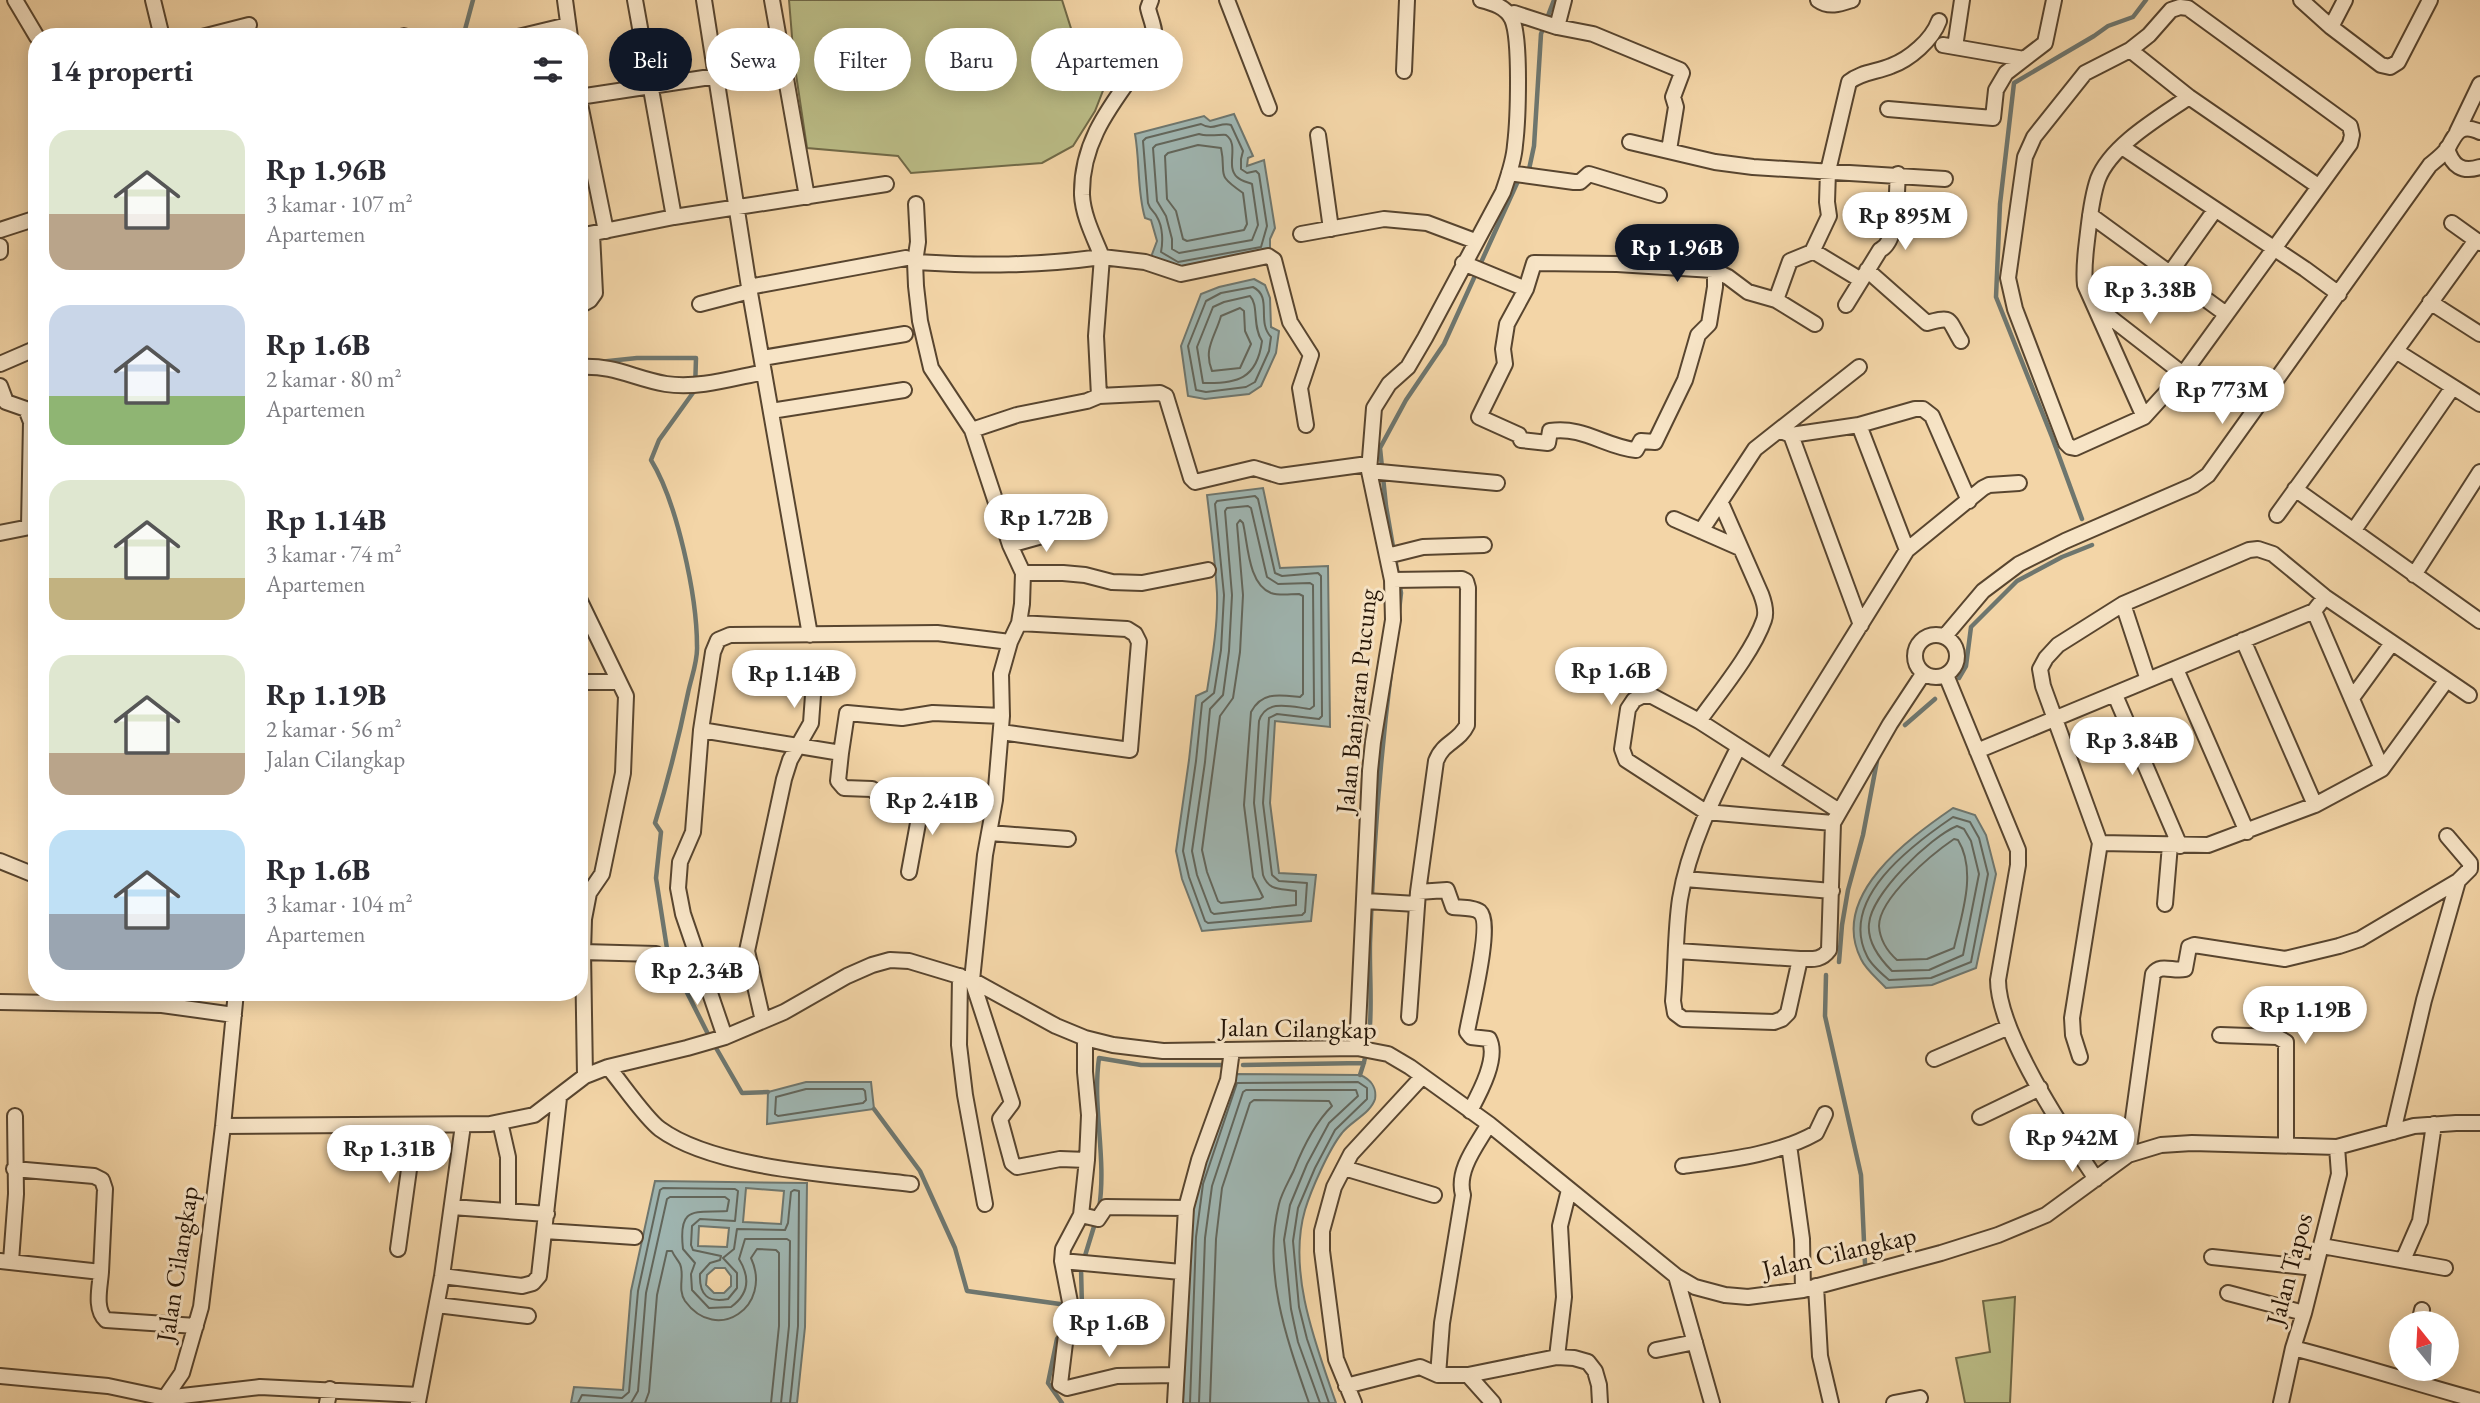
<!DOCTYPE html>
<html lang="id">
<head>
<meta charset="utf-8">
<style>
  :root { --surface:#fff; --page:#f7f7f7; --text:#2b2b33; --muted:#7c7c81; --accent:#111827 }
  body { margin:0; font-family:"EB Garamond",serif; background:var(--page); color:var(--text); height:100vh; display:flex; flex-direction:column; font-size:26px; white-space:nowrap }
  * { box-sizing:border-box; margin:0 }
  p { font-size:23px; color:var(--muted) }
  .icon { flex:none; width:38px; height:38px; fill:none; stroke:currentColor; stroke-width:2; stroke-linecap:round; stroke-linejoin:round }
  .map { position:relative; flex:1; overflow:hidden }
  .sheet { position:absolute; left:28px; top:28px; width:560px; height:973px; display:flex; flex-direction:column; background:var(--surface); border-radius:28px; box-shadow:0 4px 18px #0003 }
  .sheet>* { flex:none }
  .top-card { position:absolute; left:609px; top:28px; width:665px; height:63px; display:flex; gap:14px }
  .needle { width:46px; rotate:342deg }
  .fabs { position:absolute; left:2389px; top:1311px; display:grid; gap:14px }
  .fabs a { display:grid; place-items:center; width:70px; height:70px; border-radius:50%; background:var(--surface); box-shadow:0 4px 18px #0003; font-size:35px }
  .price { position:absolute; translate:-50% -60px; padding:0 16px; border-radius:24px; background:#fff; color:#222; font-size:23px; line-height:46px; filter:drop-shadow(0 2px 4px #0008) }
  .price::after { content:''; position:absolute; left:50%; top:42px; width:21px; height:16px; margin-left:-10px; background:inherit; clip-path:polygon(0 0,100% 0,50% 100%) }
  .price.selected { background:var(--accent); color:#fff }
  ul { padding:0; list-style:none }
  li { display:flex; align-items:center; gap:21px; height:175px; padding:0 21px }
  li span { display:grid; place-items:center; flex:none; width:196px; height:140px; border-radius:21px; color:#555 }
  li>.icon { margin-inline-start:auto }
  span .icon { width:84px; height:84px; fill:#fffc; stroke-width:1 }
  li b { font-size:30px }
  h2 { display:flex; justify-content:space-between; align-items:center; height:84px; padding:0 21px; font-size:30px }
  .tag { padding:0 24px; border-radius:32px; background:var(--surface); box-shadow:0 4px 18px #0003; font-size:24px; line-height:63px }
  .tag.selected { background:var(--accent); color:#fff }
  .map>svg:first-child { display:block }
  .green { fill:#bbbd87; stroke:#706947; stroke-width:2 }
  .water { fill:#9fb6b2; stroke:#6e766e; stroke-width:2; fill-rule:evenodd }
  .lines { fill:none; stroke-linecap:round; stroke-linejoin:round }
  .shore { stroke:#62665c; stroke-width:2 }
  .stream { stroke:#6e766e; stroke-width:4.5 }
  .minor-casing { stroke:#58452f; stroke-width:18 }
  .minor { stroke:#f7e4c6; stroke-width:14 }
  .labels { text-anchor:middle; stroke-width:6; stroke-linejoin:round; paint-order:stroke }
  .street-label { font-size:26px; fill:#251507; stroke:#f7e4c6 }
</style>
</head>
<body>
<div class="map">
<svg width="2480" height="1403" viewBox="0 0 2480 1403">
  <rect width="100%" height="100%" fill="#f3d5a7"/>
  <filter id="stains"><feTurbulence type="fractalNoise" baseFrequency=".00286" numOctaves="4"/><feColorMatrix values="0 0 0 0 .2 0 0 0 0 .09 0 0 0 0 .02 0 0 0 .5 -.17"/></filter>
  <radialGradient id="worn" r=".72"><stop offset=".6" stop-color="#630" stop-opacity="0"/><stop offset="1" stop-color="#630" stop-opacity=".3"/></radialGradient>
  <path class="green" d="M789,0H1062L1075,41L1087,55L1104,88L1095,111L1073,146L1042,163L911,173L898,156L807,148L794,61Z
    M2015,1297L2010,1403H1965L1956,1358L1990,1352L1983,1301Z"/>
  <path class="water" d="M1234,114L1253,156L1248,158L1247,166L1264,160L1275,228L1270,239V252L1176,269L1151,257L1157,241L1151,220L1145,218C1137,191 1140,162 1135,134L1204,116L1210,121Z
    M1254,279L1265,285L1270,298L1271,327L1279,331L1276,353L1261,386L1249,394L1205,399L1188,396L1181,346L1201,294L1219,287Z
    M1263,488L1280,568L1328,566L1330,727L1275,721L1270,803L1279,873L1316,875L1311,921L1202,931L1182,879L1176,851L1189,760L1196,696L1207,691C1212,659 1218,626 1217,593C1215,560 1211,528 1207,495Z
    M1953,808L1975,815L1986,835L1996,874L1976,968L1932,985L1886,988C1878,979 1866,970 1861,959C1829,896 1908,839 1953,808Z
    M1232,1074L1360,1075C1370,1079 1377,1087 1375,1099C1371,1113 1350,1122 1342,1133C1329,1149 1311,1190 1305,1210C1287,1272 1316,1345 1336,1403H1183L1189,1236L1196,1182Z
    M806,1082H871L874,1109L767,1124L768,1092Z
    M655,1181L807,1183L805,1327L797,1403H571L574,1387L623,1390L631,1291ZM746,1188L784,1191L781,1224L743,1222ZM699,1226L729,1228L727,1247L698,1246ZM715,1268H725L731,1276V1286L724,1293H714L706,1285L707,1275Z"/>
  <g class="lines">
    <path class="shore" d="M1201,124C1214,132 1220,121 1231,125L1243,151L1241,159V169L1247,173L1256,171L1259,174L1267,226L1261,247L1178,262L1161,252C1163,242 1163,227 1157,217C1154,211 1150,210 1148,203L1143,141L1146,138Z
      M1199,134C1206,137 1224,134 1226,135C1240,145 1225,166 1237,177C1241,181 1247,182 1252,184L1258,225L1252,240L1179,253L1172,249V239L1166,216L1157,201L1153,148L1156,145Z
      M1198,145L1221,148C1227,176 1214,173 1243,193L1247,224L1244,230L1187,241L1183,239L1176,211L1167,199L1165,156L1168,153Z
      M1253,287C1273,297 1256,321 1271,337L1269,351L1255,382L1246,387L1206,392L1196,390L1188,346L1206,301L1221,293Z
      M1250,296C1259,305 1252,326 1262,341C1257,379 1237,384 1203,383L1197,347L1213,307L1224,302Z
      M1240,308L1244,311L1245,331L1251,344L1240,368L1212,371C1203,349 1215,337 1221,316Z
      M1255,496L1258,499L1275,573L1282,576L1318,573L1321,576L1322,716L1319,719L1277,714L1269,718L1263,803L1272,875L1279,881L1307,883L1305,912L1302,915L1208,923L1205,921L1189,877L1183,851L1196,761L1202,703L1214,693L1221,650L1224,595L1215,504L1217,501Z
      M1248,506L1251,508L1267,577L1278,584L1310,583L1313,585L1314,706L1310,709C1292,707 1266,698 1259,721L1254,803L1263,875C1269,892 1282,888 1296,891V905L1214,914L1211,912L1197,875L1192,851L1205,762L1210,709L1223,695L1229,651L1232,595L1225,511L1227,508Z
      M1240,520L1243,523C1248,544 1248,584 1271,593C1280,596 1290,594 1299,594L1303,596V694L1300,697C1280,695 1262,691 1251,712L1244,805L1253,877L1263,897L1260,899L1221,903L1218,901L1207,872L1202,850L1220,716L1233,698L1240,652L1243,595L1237,524Z
      M1953,817L1970,822L1979,838L1988,874L1971,962L1931,978L1889,980C1882,974 1871,965 1867,956C1838,899 1912,845 1953,817Z
      M1957,826L1964,829L1971,841L1979,874L1963,955L1929,970L1892,971C1880,959 1867,943 1869,924C1871,894 1930,837 1957,826Z
      M1954,839L1958,840C1977,871 1962,914 1954,948L1927,959L1897,960C1887,951 1880,940 1879,926C1879,898 1932,854 1954,839Z
      M806,1089H863L865,1091L866,1100L863,1103L778,1116L775,1114L776,1097Z
      M578,1403L582,1395L622,1398L629,1392L638,1291L660,1190L663,1188L735,1189L738,1191L735,1221L700,1219L692,1226L691,1245L693,1250L721,1256L720,1260L710,1263L700,1274C699,1295 708,1303 728,1299L737,1288V1273L723,1258L734,1249L737,1229L785,1230L788,1223L791,1192L794,1190L799,1191L798,1326L790,1403
      M631,1403L638,1391L646,1293L667,1199L670,1197H725L729,1200L727,1211C694,1213 678,1205 683,1249L695,1263L691,1274L692,1290L709,1308L731,1307C749,1294 750,1277 739,1259L745,1239H787L790,1241L789,1326L781,1403
      M645,1403L649,1392L657,1295L667,1251H672C674,1256 678,1260 680,1264C685,1275 677,1289 685,1301C717,1345 773,1306 751,1258L757,1249L776,1250L779,1253V1326L771,1403
      M1190,1403L1196,1237L1203,1184L1237,1083L1358,1082L1367,1088V1099L1335,1130L1315,1168L1298,1208L1293,1241L1299,1307L1307,1339L1329,1403
      M1199,1403L1205,1238L1212,1186L1243,1092L1246,1090H1356L1358,1096L1329,1123L1307,1164L1290,1205L1284,1240L1291,1309L1298,1342L1320,1403
      M1210,1403L1216,1239L1222,1188L1250,1103L1254,1100L1329,1101L1332,1106C1315,1123 1303,1147 1294,1170C1289,1181 1282,1192 1279,1204C1262,1272 1287,1340 1309,1403"/>
    <path class="stream" d="M463,37L473,0
      M1528,174L1534,146L1541,34L1554,0
      M599,362L637,358H696L695,390L659,440L651,460C677,502 697,596 697,646C698,661 691,678 688,693C679,737 668,780 655,823L661,832L656,878L668,955L708,1034L742,1093L768,1092
      M2082,519L2052,437L1996,297L2000,204L2014,83L2094,36L2108,26L2133,17L2146,0
      M1399,611L1401,593L1386,506L1380,448L1406,400L1444,344L1518,181L1522,180
      M1959,678L1966,666L1971,627L2017,581L2062,557L2092,545
      M1905,725L1935,699
      M1839,962L1842,925L1848,890L1863,835L1877,761
      M1826,975L1825,1016L1861,1175L1865,1264
      M1243,1065L1364,1063
      M1360,1075C1376,1031 1369,988 1370,943C1373,853 1380,761 1391,672
      M874,1109L920,1171L955,1248L967,1291L1067,1305
      M1099,1209C1107,1158 1092,1108 1099,1058L1141,1065H1226
      M1084,1259L1096,1220
      M1074,1318L1082,1308L1081,1267
      M1062,1333L1057,1339L1048,1383L1062,1403"/>
    <defs>
      <path id="minor" d="M15,0L37,37
        M153,0L162,37
        M565,0L570,37
        M635,0L674,217
        M704,0L749,287L810,635
        M772,0L807,197
        M1151,0L1148,8C1150,18 1156,29 1154,39C1151,53 1140,65 1132,76C1105,113 1081,147 1082,195C1083,216 1094,237 1102,257L1145,262L1181,274L1268,256L1274,260L1290,322L1311,355L1300,388L1306,425
        M1227,0L1269,108
        M1818,0C1829,8 1840,4 1852,0
        M2301,0L2331,27L2381,65L2390,67L2398,62L2430,0
        M2180,7L2188,8L2350,126L2352,135L2350,144L2183,374L2144,417L2075,448L2070,447L2066,443L2015,309L2008,278L2025,157L2034,137L2085,73L2130,50L2149,35L2171,10Z
        M1514,13L1557,27L1593,34L1680,70L1682,73L1673,97L1676,107L1669,150
        M1557,27L1564,0
        M2331,27L2345,0
        M202,37L249,25
        M403,37L404,36
        M518,37L568,25
        M1943,45L2024,59
        M1955,47L1962,0
        M2130,50L2189,97L2318,186
        M1404,71L1407,0
        M579,97L717,76L783,62
        M579,99L606,231
        M1888,109L1993,118L1996,90L2006,73L2045,43L2054,0
        M2457,132L2480,84
        M1318,135L1331,229
        M1630,142L1715,162L1753,167L1945,179
        M2122,147L2305,269L2339,294
        M2447,148C2452,166 2462,173 2480,167
        M1509,173L1574,182H1580L1589,174L1659,195
        M916,204L918,242L915,262L916,286L920,321L931,368L972,430L1010,545L1023,573L1022,604L1019,623L1010,642L1001,674L1002,716L995,800L985,855L972,980L1012,1103L1000,1119L1012,1163L1017,1167L1060,1159L1087,1160
        M2090,215L2226,314
        M2452,223L2480,243
        M0,230L37,218
        M1301,234L1384,219L1427,223L1475,241
        M579,236L674,217L886,184
        M0,246V252
        M1813,251L1861,280
        M915,262C981,266 1036,266 1102,257L1096,336L1099,396L1087,401L1017,415L972,430
        M1463,263L1526,289
        M1867,270L1927,323C1953,316 1947,318 1961,341
        M1715,271V287L1709,324L1698,335L1685,380L1655,442L1641,441L1636,450C1605,447 1584,426 1550,431L1548,443L1521,440L1519,435L1479,417L1505,364L1503,349L1507,324L1526,289L1534,263L1617,264L1713,270L1728,277L1748,292L1776,300L1815,324
        M2170,273L2215,210
        M749,287L906,258
        M1776,300L1790,261L1812,252L1829,216L1827,202L1828,171L1849,82C1861,72 1877,72 1891,66C1910,59 1932,40 1939,21
        M2430,302L2480,334
        M700,304L750,291
        M1846,305L1880,250C1899,241 1896,194 1898,174
        M579,306L590,300L595,293L592,234
        M2098,308L2183,374
        M2396,351L2480,404
        M762,358L905,334
        M0,364L37,348
        M579,367C616,365 632,378 666,384C698,389 733,378 764,372
        M0,386L6,402L26,409L31,422L29,527
        M1099,396L1160,393L1166,396L1191,478L1195,482L1254,468L1280,476L1368,464
        M771,411L904,390
        M2144,417L2085,285C2083,267 2086,250 2088,232C2090,215 2092,196 2098,179C2111,145 2160,117 2189,97
        M1859,425L1907,550
        M1781,431L1791,435L1859,425L1915,409H1923L1932,416L1969,501
        M1791,435L1861,625
        M1369,471L1497,483
        M2295,489L2480,621
        M2277,515L2476,240
        M1674,519L1740,548
        M2354,530L2453,387
        M1701,531L1755,449L1859,367
        M0,533L35,526
        M1010,545L1042,536L1058,521
        M1387,556L1423,547L1484,545
        M1023,573H1063L1085,575L1112,582L1142,583L1208,570
        M2414,575L2480,472
        M1392,580L1462,579L1466,581L1468,588L1467,725C1459,742 1443,742 1436,761L1418,892L1409,1017
        M579,599L626,696L623,773L602,874L589,893L584,919L583,952L585,1076
        M2123,604L2148,680
        M2314,611L2382,769
        M1915 656a21 21 0 1 1 42 0a21 21 0 1 1-42 0Z
        M1945,636L1983,591L2019,564L2065,541L2194,485L2208,475L2430,165C2436,160 2444,154 2448,148C2456,132 2461,123 2480,132
        M2243,640L2315,805
        M2176,669L2247,832
        M1946,675L2018,850V865L1998,980C1998,1033 2066,1134 2096,1179
        M579,682H618
        M2115,695L2180,846
        M2352,698L2392,643
        M1699,721C1719,693 1753,652 1764,620C1767,612 1764,602 1761,594L1721,503
        M701,730L841,753L838,781L844,788L872,789L878,794L995,800
        M1001,732L1130,750L1139,642L1135,634L1127,629L1019,623
        M1738,748C1714,796 1689,845 1680,899C1675,932 1676,968 1673,1001L1675,1013L1683,1019L1774,1022L1782,1019L1788,1013L1800,959
        M1977,751L2314,611L2325,597
        M841,753L847,713L902,718L933,713L1002,716
        M1772,767L1907,550L1983,488L1989,485L2019,483
        M1833,823L1706,812L1626,760L1622,749L1628,709L1634,700L1642,696H1652L1699,721L1839,811
        M990,833L1068,839
        M2100,843L2208,845L2315,805L2382,769L2446,681
        M0,861L37,876
        M909,872L923,796
        M1685,879L1832,891
        M1418,892L1447,890L1453,907C1460,908 1474,907 1480,912C1493,924 1470,1013 1467,1032L1471,1037L1489,1039C1499,1058 1479,1094 1470,1111
        M1365,901L1417,904
        M2165,904L2170,845
        M1677,951L1800,959C1812,959 1821,961 1829,950L1833,823L1890,724L1923,674
        M583,952L656,954
        M960,976L959,1045L965,1095L985,1204
        M0,1002L162,1005L234,1015
        M763,1021L747,951L784,779L790,760L811,723L814,681
        M2220,1035L2277,1037L2286,1042V1145
        M725,1037L683,914L678,888L680,862L693,832L701,730L713,652L718,640L730,635L937,633L1010,642
        M1085,1038V1072L1089,1115L1087,1160L1081,1215L1063,1249L1062,1261L1070,1302L1060,1384L1067,1388L1117,1376L1176,1375
        M1357,1048L1370,771L1373,742L1393,620L1392,580L1369,471L1374,408L1389,384L1408,367L1425,338L1503,192C1508,177 1514,161 1515,145C1518,121 1521,39 1512,19C1506,7 1493,3 1481,0
        M2080,1057L2073,1035L2072,1018L2100,843L2043,686L2040,669L2046,658L2058,645L2123,604L2249,550L2258,549L2273,554L2325,597L2469,695
        M1934,1059L2009,1027
        M608,1067C621,1082 645,1118 660,1129C716,1170 841,1175 911,1184
        M1980,1117L2040,1088
        M500,1122L508,1157V1211
        M223,1126L490,1124L534,1115L585,1076L608,1067L687,1048L725,1037L784,1012L847,976L872,965L890,960L909,961L972,980L1056,1026L1085,1038L1113,1045L1163,1051L1357,1048L1388,1054L1410,1067L1489,1124L1676,1276L1695,1287L1725,1295L1748,1297L1803,1290L1941,1253L1998,1235L2046,1215L2128,1155L2161,1145L2192,1143L2337,1147L2414,1126L2456,1123H2480
        M2393,1132L2424,1000L2458,881
        M1789,1145L1802,1239L1803,1290
        M2128,1155L2153,974C2161,963 2173,972 2185,969L2189,947L2194,945L2285,959L2339,946L2360,939L2458,881L2470,869V863L2447,836
        M1683,1166C1727,1160 1777,1155 1816,1133L1825,1114
        M1344,1168L1434,1195
        M14,1169L94,1176L102,1180L105,1189L101,1272
        M452,1207L547,1214
        M1081,1215L1098,1219L1106,1207L1186,1208
        M545,1231L635,1237
        M2322,1246L2445,1268
        M398,1249L415,1126
        M2212,1257L2315,1268
        M2403,1260L2420,1221L2434,1124
        M0,1261L101,1272C100,1287 94,1309 106,1320L196,1326
        M11,1261L16,1194L15,1116
        M1062,1261L1181,1272
        M442,1276L522,1286L533,1283L539,1276L559,1098
        M1676,1276L1712,1403
        M1816,1286L1820,1356L1831,1403
        M2228,1293L2304,1313
        M437,1305L528,1316
        M2419,1323L2422,1310
        M2293,1348C2356,1364 2417,1384 2480,1401
        M1656,1350L1695,1342
        M1557,1357L1564,1297L1560,1226L1569,1190
        M1438,1375L1442,1323L1463,1195C1456,1170 1477,1145 1489,1124
        M1468,1375L1493,1403
        M0,1376L108,1386L165,1398L260,1387L419,1395
        M1346,1386L1420,1367L1438,1375H1468L1557,1357L1574,1358L1588,1362L1595,1371L1599,1385L1600,1403
        M162,1402L182,1373L201,1307L223,1126L236,992
        M418,1402L442,1276L463,1125
        M327,1403L330,1389
        M1175,1403L1186,1208L1199,1160L1228,1080L1232,1050
        M1354,1403L1336,1359L1322,1251V1231L1334,1187L1351,1154L1422,1077
        M1894,1403L1920,1398
        M2281,1403L2293,1348L2304,1313L2339,1174L2337,1147"/>
    </defs>
    <use href="#minor" class="minor-casing"/>
    <use href="#minor" class="minor"/>
  </g>
  <g class="labels">
    <g class="street-label">
      <text transform="translate(1356 701) rotate(-84)" y="9">Jalan Banjaran Pucung</text>
      <text transform="translate(1298 1028) rotate(1)" y="9">Jalan Cilangkap</text>
      <text transform="translate(1839 1252) rotate(-13)" y="9">Jalan Cilangkap</text>
      <text transform="translate(177 1264) rotate(-81)" y="9">Jalan Cilangkap</text>
      <text transform="translate(2289 1269) rotate(-75)" y="9">Jalan Tapos</text>
    </g>
  </g>
  <rect width="100%" height="100%" filter="url(#stains)"/>
  <rect width="100%" height="100%" fill="url(#worn)"/>
</svg>
<div class="fabs">
<a><svg class="needle" viewBox="-14 -14 28 28"><path d="M0-13l5 13h-10z" fill="#e53935"/><path d="M0 13l5-13h-10z" fill="#7c7c81"/></svg></a>
</div>
<b class="price" style="left:1905px;top:252px">Rp 895M</b>
<b class="price selected" style="left:1677px;top:284px">Rp 1.96B</b>
<b class="price" style="left:2150px;top:326px">Rp 3.38B</b>
<b class="price" style="left:2222px;top:426px">Rp 773M</b>
<b class="price" style="left:1046px;top:554px">Rp 1.72B</b>
<b class="price" style="left:1611px;top:707px">Rp 1.6B</b>
<b class="price" style="left:794px;top:710px">Rp 1.14B</b>
<b class="price" style="left:2132px;top:777px">Rp 3.84B</b>
<b class="price" style="left:932px;top:837px">Rp 2.41B</b>
<b class="price" style="left:697px;top:1007px">Rp 2.34B</b>
<b class="price" style="left:2305px;top:1046px">Rp 1.19B</b>
<b class="price" style="left:2072px;top:1174px">Rp 942M</b>
<b class="price" style="left:389px;top:1185px">Rp 1.31B</b>
<b class="price" style="left:1109px;top:1359px">Rp 1.6B</b>
<div class="top-card">
<a class="tag selected">Beli</a>
<a class="tag">Sewa</a>
<a class="tag">Filter</a>
<a class="tag">Baru</a>
<a class="tag">Apartemen</a>
</div>
<section class="sheet">
<h2>14 properti<svg class="icon" aria-label="filters" viewBox="0 0 24 24"><path d="M4 7h16M4 17h16"/><circle cx="9" cy="7" r="2"/><circle cx="15" cy="17" r="2"/></svg></h2>
<ul>
<li><span style="background:linear-gradient(#dfe7d0 60%,#b9a48a 0)"><svg class="icon" aria-label="home" viewBox="0 0 24 24"><path d="M3 11l9-7 9 7M6 9v11h12V9"/></svg></span><div><b>Rp 1.96B</b><p>3 kamar · 107 m²</p><p>Apartemen</p></div></li>
<li><span style="background:linear-gradient(#c9d6e8 65%,#8fb573 0)"><svg class="icon" aria-label="home" viewBox="0 0 24 24"><path d="M3 11l9-7 9 7M6 9v11h12V9"/></svg></span><div><b>Rp 1.6B</b><p>2 kamar · 80 m²</p><p>Apartemen</p></div></li>
<li><span style="background:linear-gradient(#dfe7d0 70%,#c2b280 0)"><svg class="icon" aria-label="home" viewBox="0 0 24 24"><path d="M3 11l9-7 9 7M6 9v11h12V9"/></svg></span><div><b>Rp 1.14B</b><p>3 kamar · 74 m²</p><p>Apartemen</p></div></li>
<li><span style="background:linear-gradient(#dfe7d0 70%,#b9a48a 0)"><svg class="icon" aria-label="home" viewBox="0 0 24 24"><path d="M3 11l9-7 9 7M6 9v11h12V9"/></svg></span><div><b>Rp 1.19B</b><p>2 kamar · 56 m²</p><p>Jalan Cilangkap</p></div></li>
<li><span style="background:linear-gradient(#bfe0f5 60%,#9aa5b1 0)"><svg class="icon" aria-label="home" viewBox="0 0 24 24"><path d="M3 11l9-7 9 7M6 9v11h12V9"/></svg></span><div><b>Rp 1.6B</b><p>3 kamar · 104 m²</p><p>Apartemen</p></div></li>
</ul>
</section>
</div>
</body>
</html>
